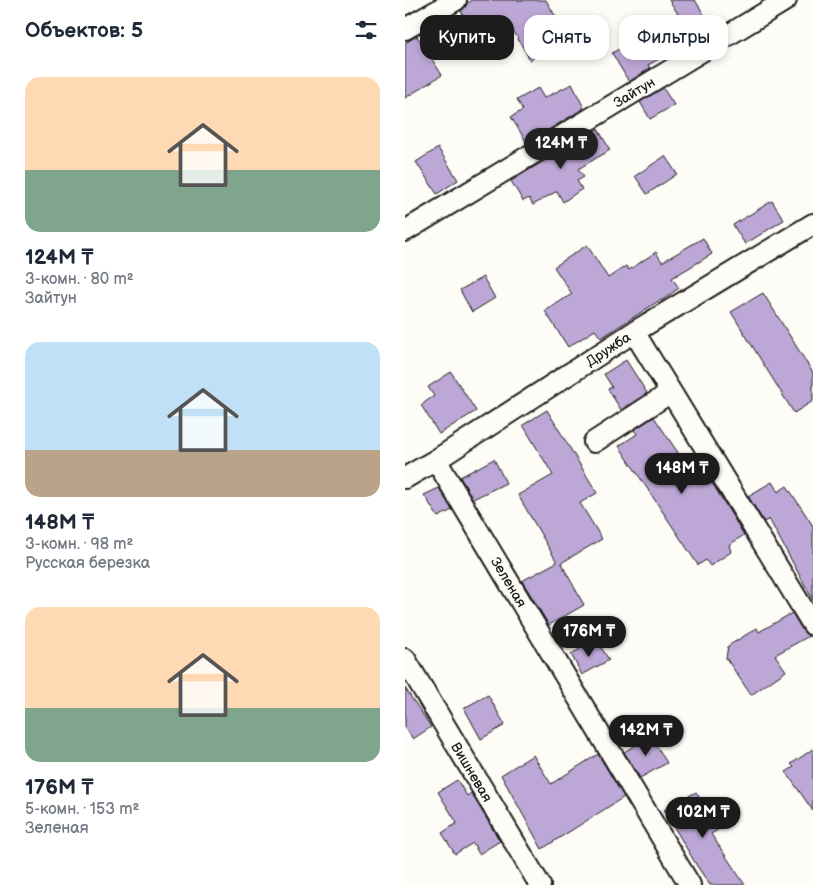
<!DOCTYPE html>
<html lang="ru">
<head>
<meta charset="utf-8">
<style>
  :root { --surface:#fff; --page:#f6f6f7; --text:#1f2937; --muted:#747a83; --accent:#1c1c1c }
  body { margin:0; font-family:"Balsamiq Sans",sans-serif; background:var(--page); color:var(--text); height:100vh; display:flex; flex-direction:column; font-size:19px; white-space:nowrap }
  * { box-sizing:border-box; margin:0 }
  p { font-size:16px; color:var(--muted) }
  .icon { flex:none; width:28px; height:28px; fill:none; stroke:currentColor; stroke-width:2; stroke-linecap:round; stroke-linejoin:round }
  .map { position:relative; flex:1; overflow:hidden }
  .details { display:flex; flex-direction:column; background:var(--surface); width:405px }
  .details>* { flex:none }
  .banner { position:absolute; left:15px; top:15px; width:318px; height:45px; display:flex; gap:10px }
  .price { position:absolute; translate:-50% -42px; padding:0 11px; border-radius:18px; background:var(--accent); color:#fff; font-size:16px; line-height:32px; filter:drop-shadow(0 1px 2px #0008) }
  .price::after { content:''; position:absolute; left:50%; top:30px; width:15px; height:11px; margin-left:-8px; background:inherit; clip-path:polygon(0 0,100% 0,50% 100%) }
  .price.current { background:#222; color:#fff }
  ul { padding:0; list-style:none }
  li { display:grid; align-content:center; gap:10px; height:265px; padding:0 25px }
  li span { display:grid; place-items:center; height:155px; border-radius:15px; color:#555 }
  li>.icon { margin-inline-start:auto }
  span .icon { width:90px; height:90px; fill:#fffc; stroke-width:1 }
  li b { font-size:21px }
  h2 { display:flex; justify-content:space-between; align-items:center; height:60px; padding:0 25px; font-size:21px }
  .pill { padding:0 18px; border-radius:15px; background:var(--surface); box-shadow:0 2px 8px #0003; font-size:18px; line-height:45px }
  .pill.current { background:var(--accent); color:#fff }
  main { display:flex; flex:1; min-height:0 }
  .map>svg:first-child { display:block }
  .building { fill:#bda7d6; stroke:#1c1c1c }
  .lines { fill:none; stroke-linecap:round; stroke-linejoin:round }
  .minor-casing { stroke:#1c1c1c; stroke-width:24 }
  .minor { stroke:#fdfcf7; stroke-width:20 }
  .labels { text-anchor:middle; stroke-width:4; stroke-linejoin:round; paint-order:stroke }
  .street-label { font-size:14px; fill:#1c1c1c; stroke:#fdfcf7 }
</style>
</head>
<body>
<main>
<section class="details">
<h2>Объектов: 5<svg class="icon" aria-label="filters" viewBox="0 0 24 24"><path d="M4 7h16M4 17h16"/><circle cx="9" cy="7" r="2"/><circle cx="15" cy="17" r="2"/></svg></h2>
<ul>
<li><span style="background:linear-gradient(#ffd9b3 60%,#7fa58c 0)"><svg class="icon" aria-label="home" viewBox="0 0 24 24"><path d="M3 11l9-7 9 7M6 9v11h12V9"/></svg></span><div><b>124M ₸</b><p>3-комн. · 80 m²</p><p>Зайтун</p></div></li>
<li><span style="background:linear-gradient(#bfe0f5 70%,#b9a48a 0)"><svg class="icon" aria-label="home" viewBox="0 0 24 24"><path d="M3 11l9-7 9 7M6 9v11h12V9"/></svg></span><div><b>148M ₸</b><p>3-комн. · 98 m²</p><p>Русская березка</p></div></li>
<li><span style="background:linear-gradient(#ffd9b3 65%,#7fa58c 0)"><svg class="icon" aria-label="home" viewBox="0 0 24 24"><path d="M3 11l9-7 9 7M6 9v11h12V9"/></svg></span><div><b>176M ₸</b><p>5-комн. · 153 m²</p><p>Зеленая</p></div></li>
</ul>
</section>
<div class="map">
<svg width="408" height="885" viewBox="0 0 408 885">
  <rect width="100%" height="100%" fill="#fdfcf7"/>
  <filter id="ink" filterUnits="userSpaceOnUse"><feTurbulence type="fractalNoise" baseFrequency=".02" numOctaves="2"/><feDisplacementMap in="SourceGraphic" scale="10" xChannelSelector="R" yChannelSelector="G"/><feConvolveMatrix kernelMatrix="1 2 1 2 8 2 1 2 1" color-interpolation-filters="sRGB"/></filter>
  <g filter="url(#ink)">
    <path class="building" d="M68,0H141L163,38L125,60L102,20L71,38L56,11L61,6L62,3Z
      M264,0H290L308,29L290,40Z
      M240,34L254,59L243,65L245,68L224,82L207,53Z
      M12,36L37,75L0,98V43Z
      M167,84L179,108L122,143L106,117L118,110L112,100L133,88L139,98Z
      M258,88L269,105L245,119L235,102Z
      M193,129L205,150L173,169L179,177L172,181L177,189L158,202L152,191L128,205L124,198L118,201L106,181L190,130V131Z
      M33,148L53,180L32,194L11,162Z
      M260,156L272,174L242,194L230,176Z
      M367,201L379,220L340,244L328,225Z
      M298,238L307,254L267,278L274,288L256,301L255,300L196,338L190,330L163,347L140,311L167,294L149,267L182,245L203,278L221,266L224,270L251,252L257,262Z
      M78,277L90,298L67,312L55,290Z
      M358,293L408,373V401L389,413L326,312Z
      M221,360L242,393L216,410L203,389L207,387L199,374Z
      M46,372L71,411L34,434L16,405L29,396L23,387Z
      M142,410L192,493L175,503L197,539L156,563L179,605L144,625L117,581L152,562L113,495L148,475L118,425Z
      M249,417L294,484L304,478L339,535L324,545L326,552L305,566L301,560L293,565L214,446L232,434L229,430Z
      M89,459L101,483L68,499L55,477Z
      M367,482L373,492L382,486L408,526V600L364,519L359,522L343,496Z
      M34,488L47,510L33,517L19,495Z
      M387,613L398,631L404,636L370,655L381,671L346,695L321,658L323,646L352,628L354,632Z
      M184,644L186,648L194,644L204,660L177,675L166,654Z
      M0,688L26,727L8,739L0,727Z
      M83,695L100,725L76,739L59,708Z
      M246,736L262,763L235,778L219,752Z
      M408,749V811L381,772L389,767L386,764Z
      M193,754L219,797L137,849L96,775L128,755L146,784Z
      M52,780L62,796L66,793L95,841L74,854L68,843L50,854L37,833L52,823L33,792Z
      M291,792L299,805L307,800L321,825L306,834L340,885H305L292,866L259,810Z"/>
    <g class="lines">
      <defs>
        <path id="minor" d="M0,29L51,0
          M0,231L381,0
          M229,332L266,392L408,625
          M189,442L266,392
          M31,460L285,885
          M0,478L31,460L229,332L408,224
          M0,659L135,885"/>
      </defs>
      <use href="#minor" class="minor-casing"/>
      <use href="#minor" class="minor"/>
    </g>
  </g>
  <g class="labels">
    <g class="street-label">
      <text transform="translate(229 92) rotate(-31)" y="5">Зайтун</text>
      <text transform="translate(203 349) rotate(-33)" y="5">Дружба</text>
      <text transform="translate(104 582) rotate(59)" y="5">Зеленая</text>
      <text transform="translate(67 772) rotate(59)" y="5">Вишневая</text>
    </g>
  </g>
</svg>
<b class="price current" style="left:156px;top:170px">124M ₸</b>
<b class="price" style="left:277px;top:495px">148M ₸</b>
<b class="price" style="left:184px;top:658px">176M ₸</b>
<b class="price" style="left:241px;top:757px">142M ₸</b>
<b class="price" style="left:298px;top:839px">102M ₸</b>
<div class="banner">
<a class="pill current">Купить</a>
<a class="pill">Снять</a>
<a class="pill">Фильтры</a>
</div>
</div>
</main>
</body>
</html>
